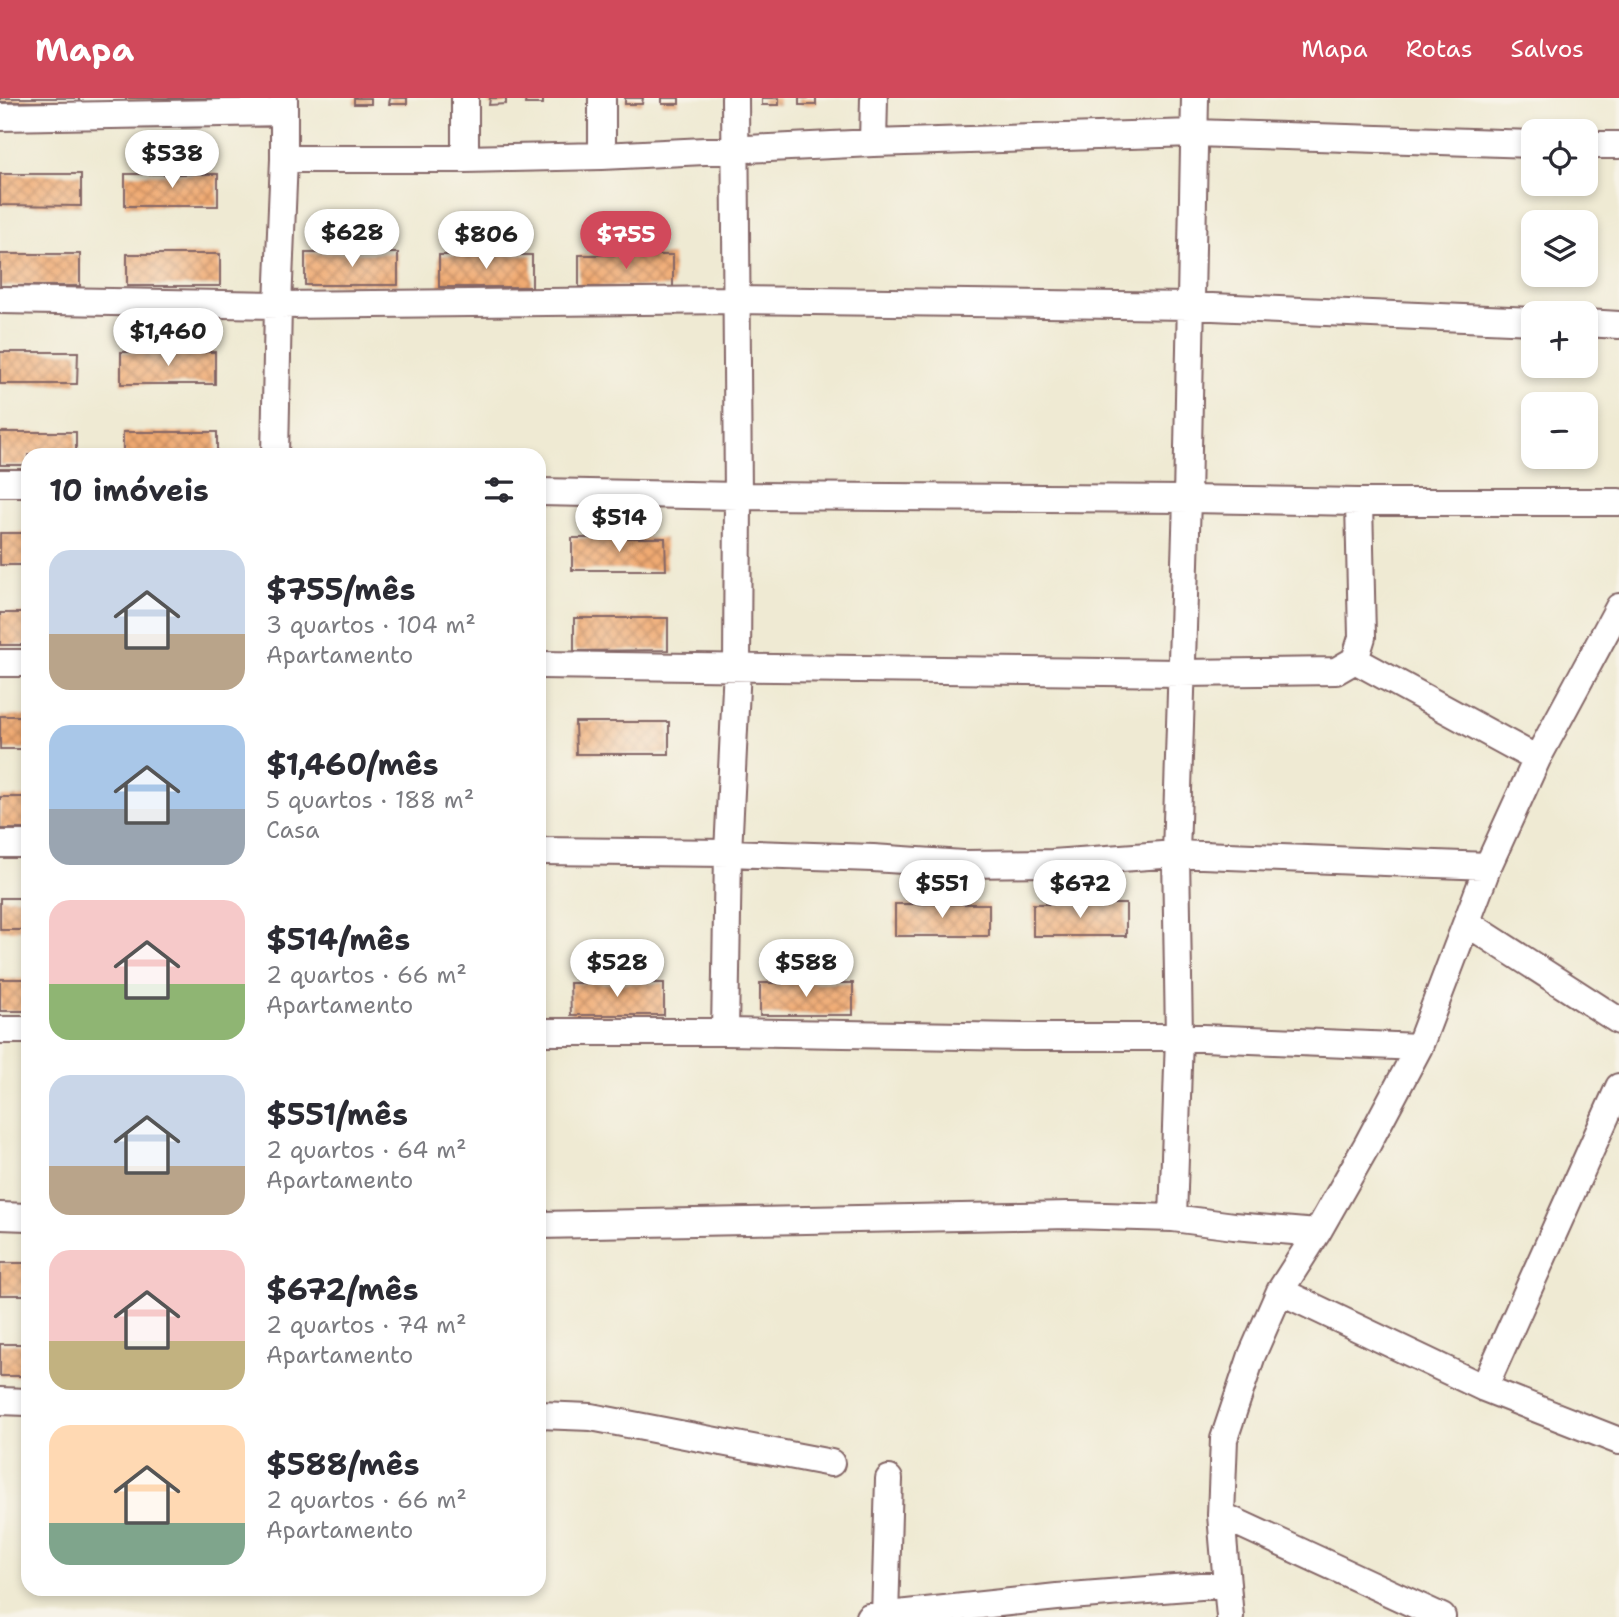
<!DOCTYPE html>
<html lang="pt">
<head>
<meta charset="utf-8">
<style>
  :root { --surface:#fff; --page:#f7f7f7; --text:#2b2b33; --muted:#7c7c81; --accent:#d1495b }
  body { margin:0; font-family:"Shantell Sans",sans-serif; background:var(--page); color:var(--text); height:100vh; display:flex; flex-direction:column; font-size:26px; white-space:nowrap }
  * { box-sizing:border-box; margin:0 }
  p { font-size:23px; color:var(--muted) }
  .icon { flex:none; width:38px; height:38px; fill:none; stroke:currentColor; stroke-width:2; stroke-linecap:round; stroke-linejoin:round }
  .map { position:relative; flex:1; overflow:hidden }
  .details { position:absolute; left:21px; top:350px; width:525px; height:1148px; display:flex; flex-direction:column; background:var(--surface); border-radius:21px; box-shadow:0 4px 10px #0003 }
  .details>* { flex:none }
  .tools { position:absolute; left:1521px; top:21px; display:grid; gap:14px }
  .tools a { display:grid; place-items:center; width:77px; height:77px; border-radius:14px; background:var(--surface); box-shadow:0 4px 10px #0003; font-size:35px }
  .price { position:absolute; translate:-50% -60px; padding:0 16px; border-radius:24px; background:#fff; color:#222; font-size:23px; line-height:46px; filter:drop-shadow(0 2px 4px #0008) }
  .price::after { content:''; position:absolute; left:50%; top:42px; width:21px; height:16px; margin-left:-10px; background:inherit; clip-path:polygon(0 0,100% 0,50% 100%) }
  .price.selected { background:var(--accent); color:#fff }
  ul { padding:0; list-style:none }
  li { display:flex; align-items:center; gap:21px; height:175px; padding:0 28px }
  li span { display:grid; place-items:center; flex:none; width:196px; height:140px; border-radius:21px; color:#555 }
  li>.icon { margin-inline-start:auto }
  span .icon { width:84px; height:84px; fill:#fffc; stroke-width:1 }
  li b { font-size:30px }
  h2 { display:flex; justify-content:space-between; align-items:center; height:84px; padding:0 28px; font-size:30px }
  header { display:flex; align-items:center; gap:42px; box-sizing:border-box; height:98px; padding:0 35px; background:var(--accent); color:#fff }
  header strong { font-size:33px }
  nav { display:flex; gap:38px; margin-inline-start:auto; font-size:24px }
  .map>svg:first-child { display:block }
  .building { fill:url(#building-cross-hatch) }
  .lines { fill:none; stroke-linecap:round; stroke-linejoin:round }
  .street-casing { stroke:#846666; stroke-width:30 }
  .street { stroke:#fff; stroke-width:26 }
</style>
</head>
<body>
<header>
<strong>Mapa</strong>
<nav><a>Mapa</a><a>Rotas</a><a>Salvos</a></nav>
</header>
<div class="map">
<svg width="1619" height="1519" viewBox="0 0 1619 1519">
  <defs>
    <pattern id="building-cross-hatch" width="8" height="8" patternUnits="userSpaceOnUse" patternTransform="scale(1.75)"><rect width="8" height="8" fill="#f0aa72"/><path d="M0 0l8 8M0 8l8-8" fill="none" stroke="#c48a5e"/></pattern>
  </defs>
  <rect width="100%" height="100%" fill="#f7f3e8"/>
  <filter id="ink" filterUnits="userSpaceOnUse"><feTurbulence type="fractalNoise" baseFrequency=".0143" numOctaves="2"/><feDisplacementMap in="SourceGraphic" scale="14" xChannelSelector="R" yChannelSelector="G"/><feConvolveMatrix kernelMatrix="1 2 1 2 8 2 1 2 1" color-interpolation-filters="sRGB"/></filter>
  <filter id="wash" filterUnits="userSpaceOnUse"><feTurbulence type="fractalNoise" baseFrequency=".00686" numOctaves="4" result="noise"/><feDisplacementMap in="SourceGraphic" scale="28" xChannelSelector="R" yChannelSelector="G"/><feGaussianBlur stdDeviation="1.57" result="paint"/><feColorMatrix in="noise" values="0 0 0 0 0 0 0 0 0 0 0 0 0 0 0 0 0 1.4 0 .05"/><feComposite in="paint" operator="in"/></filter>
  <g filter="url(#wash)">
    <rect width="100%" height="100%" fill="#efead3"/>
    <g id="blocks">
      <path class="building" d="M0,0H79V4H0Z
        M126,0H220V4H126Z
        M354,0H371V6H354Z
        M390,0H407V6H389Z
        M490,0H506V6L489,7Z
        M526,0H543V6H525Z
        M625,0H643L642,6H625Z
        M662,0H679V6H662Z
        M762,0H779V7H762Z
        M799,0H816V7H799Z
        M0,76H81V108L0,107Z
        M125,76H218V108H125Z
        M305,155H398V187H305Z
        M0,156H80V188H0Z
        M127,156H220V188H127Z
        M439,157H532V189H439Z
        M579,157H673V189H579Z
        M0,254H78L77,286H0Z
        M121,254H215V286H121Z
        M0,334H76V357H28V367H0Z
        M123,334H217V357H123Z
        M0,435H28V467H0Z
        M572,440H665L666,472H572Z
        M0,515H28V547H0Z
        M574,520H668V552L574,553Z
        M0,618H28V651H0Z
        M575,624H669V656H576Z
        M0,699H28V731H0Z
        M0,800H28V832H0Z
        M895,806H989V838H895Z
        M1033,806H1126V838H1033Z
        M0,881H28V913H0Z
        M570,885H664V917H571Z
        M760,885H853V917H760Z
        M0,1165H28V1197H0Z
        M0,1246H28V1278H0Z"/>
    </g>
  </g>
  <g filter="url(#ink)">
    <use href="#blocks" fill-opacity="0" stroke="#846666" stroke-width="2"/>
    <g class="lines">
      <defs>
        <path id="street" d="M602,0V58
          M0,19L283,14
          M873,45L874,0
          M1586,47H1619
          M284,61H465L602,58L873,45L1194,35L1533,46
          M465,61V0
          M0,202L278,207L736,202L1190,208L1533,223
          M1586,225L1619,227
          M275,357L278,207L284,61V0
          M0,385H28
          M539,394L738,398L1187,401L1359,404H1619
          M1355,562L1537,661
          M0,565H28
          M539,567L1181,575L1336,573L1355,562L1362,539L1359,404
          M0,746H28
          M539,753L728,755L873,760L963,766L1052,765L1176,756L1488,768
          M1467,825L1619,923
          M0,932H28
          M539,934H725L1024,939H1179L1419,949
          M725,934L728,755L737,569L738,398L735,0
          M0,1118L28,1119
          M1173,1120L1179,939L1176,756L1187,401L1195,0
          M539,1127L1070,1117L1173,1120L1234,1128L1317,1135
          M1280,1193L1484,1290L1619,1343
          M1484,1290L1619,989
          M0,1303L28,1304
          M539,1317L591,1319L831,1365
          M1221,1417L1442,1519
          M1227,1486L1221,1417L1224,1341L1252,1257L1280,1193L1317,1135L1367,1047L1419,949L1488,768L1537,661L1619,509
          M869,1519L1057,1499L1227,1486L1230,1519
          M885,1519L889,1381"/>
      </defs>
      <use href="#street" class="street-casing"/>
      <use href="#street" class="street"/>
    </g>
  </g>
</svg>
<div class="tools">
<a><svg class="icon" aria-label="locate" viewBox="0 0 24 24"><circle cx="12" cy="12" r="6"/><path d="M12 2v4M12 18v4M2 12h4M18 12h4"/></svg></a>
<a><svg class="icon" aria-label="layers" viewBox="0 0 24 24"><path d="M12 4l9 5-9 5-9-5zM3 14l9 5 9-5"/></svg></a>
<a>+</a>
<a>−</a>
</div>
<b class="price" style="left:172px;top:92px">$538</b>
<b class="price" style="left:352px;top:171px">$628</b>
<b class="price" style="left:486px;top:173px">$806</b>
<b class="price selected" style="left:626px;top:173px">$755</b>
<b class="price" style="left:168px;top:270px">$1,460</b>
<b class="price" style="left:619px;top:456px">$514</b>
<b class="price" style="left:942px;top:822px">$551</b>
<b class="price" style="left:1080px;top:822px">$672</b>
<b class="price" style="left:617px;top:901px">$528</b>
<b class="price" style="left:806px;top:901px">$588</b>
<section class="details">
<h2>10 imóveis<svg class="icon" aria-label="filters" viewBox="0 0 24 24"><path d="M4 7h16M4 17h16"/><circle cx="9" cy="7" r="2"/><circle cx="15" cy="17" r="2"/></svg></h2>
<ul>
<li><span style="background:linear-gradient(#c9d6e8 60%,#b9a48a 0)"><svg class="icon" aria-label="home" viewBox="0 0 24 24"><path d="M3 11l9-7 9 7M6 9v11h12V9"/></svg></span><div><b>$755/mês</b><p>3 quartos · 104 m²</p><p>Apartamento</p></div></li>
<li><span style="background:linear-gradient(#a9c7e8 60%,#9aa5b1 0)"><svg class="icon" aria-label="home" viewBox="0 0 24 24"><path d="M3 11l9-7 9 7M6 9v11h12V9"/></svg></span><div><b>$1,460/mês</b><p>5 quartos · 188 m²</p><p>Casa</p></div></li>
<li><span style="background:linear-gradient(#f6c9c9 60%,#8fb573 0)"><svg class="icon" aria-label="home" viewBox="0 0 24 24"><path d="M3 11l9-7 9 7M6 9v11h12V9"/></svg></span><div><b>$514/mês</b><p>2 quartos · 66 m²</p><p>Apartamento</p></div></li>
<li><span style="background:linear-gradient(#c9d6e8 65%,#b9a48a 0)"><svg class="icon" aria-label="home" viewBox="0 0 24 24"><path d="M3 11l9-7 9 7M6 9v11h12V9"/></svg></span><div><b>$551/mês</b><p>2 quartos · 64 m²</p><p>Apartamento</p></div></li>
<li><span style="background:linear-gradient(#f6c9c9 65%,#c2b280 0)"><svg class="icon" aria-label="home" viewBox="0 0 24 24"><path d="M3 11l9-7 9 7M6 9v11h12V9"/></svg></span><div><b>$672/mês</b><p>2 quartos · 74 m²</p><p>Apartamento</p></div></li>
<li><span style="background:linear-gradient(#ffd9b3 70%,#7fa58c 0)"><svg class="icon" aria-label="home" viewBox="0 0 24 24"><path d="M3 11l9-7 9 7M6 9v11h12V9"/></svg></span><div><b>$588/mês</b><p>2 quartos · 66 m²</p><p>Apartamento</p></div></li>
</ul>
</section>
</div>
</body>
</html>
